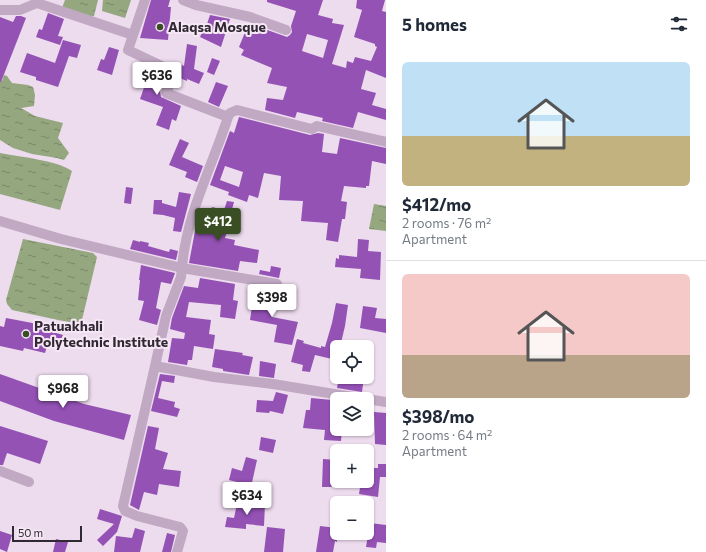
<!DOCTYPE html>
<html lang="en">
<head>
<meta charset="utf-8">
<style>
  :root { --surface:#fff; --page:#f2f2f3; --text:#1f2937; --muted:#747a83; --line:#e0e1e3; --accent:#394e23 }
  body { margin:0; font-family:Commissioner,sans-serif; background:var(--page); color:var(--text); height:100vh; display:flex; flex-direction:column; font-size:15px; white-space:nowrap }
  * { box-sizing:border-box; margin:0 }
  p { font-size:13px; color:var(--muted) }
  .icon { flex:none; width:22px; height:22px; fill:none; stroke:currentColor; stroke-width:2; stroke-linecap:round; stroke-linejoin:round }
  .map { position:relative; flex:1; overflow:hidden }
  .panel { display:flex; flex-direction:column; background:var(--surface); width:320px }
  .panel>* { flex:none }
  .fabs { position:absolute; left:330px; top:340px; display:grid; gap:8px }
  .fabs a { display:grid; place-items:center; width:44px; height:44px; border-radius:6px; background:var(--surface); box-shadow:0 1px 3px #0004; font-size:20px }
  .scale { position:absolute; left:12px; bottom:10px; width:70px; box-sizing:border-box; padding-left:4px; border:2px solid #302832; border-top:0; font-size:11px; line-height:14px; white-space:nowrap; color:#302832; -webkit-text-stroke:3px #f6e7f6; paint-order:stroke }
  .price { position:absolute; translate:-50% -34px; padding:0 9px; border-radius:4px; background:#fff; color:#222; font-size:13px; line-height:26px; filter:drop-shadow(0 1px 2px #0008) }
  .price::after { content:''; position:absolute; left:50%; top:24px; width:12px; height:9px; margin-left:-6px; background:inherit; clip-path:polygon(0 0,100% 0,50% 100%) }
  .price.selected { background:var(--accent); color:#fff }
  ul { padding:0; list-style:none }
  li { display:grid; align-content:center; gap:8px; height:212px; padding:0 16px }
  li+li { border-top:1px solid var(--line) }
  li span { display:grid; place-items:center; height:124px; border-radius:6px; color:#555 }
  li>.icon { margin-inline-start:auto }
  span .icon { width:72px; height:72px; fill:#fffc; stroke-width:1 }
  li b { font-size:17px }
  h2 { display:flex; justify-content:space-between; align-items:center; height:48px; padding:0 16px; font-size:17px }
  main { display:flex; flex:1; min-height:0 }
  .map>svg:first-child { display:block }
  .water { fill:url(#water-ripples) }
  .building { fill:#9452b5; fill-rule:evenodd }
  .lines { fill:none; stroke-linecap:round; stroke-linejoin:round }
  .minor { stroke:#c1a9c4; stroke-width:10 }
  .poi-dot { fill:#394e23; stroke:#f6e7f6; stroke-width:1.5 }
  .labels { text-anchor:middle; stroke-width:4; stroke-linejoin:round; paint-order:stroke }
  .poi-label { font-size:14px; font-weight:bold; fill:#302832; stroke:#f6e7f6; text-anchor:start }
</style>
</head>
<body>
<main>
<div class="map">
<svg width="386" height="552" viewBox="0 0 386 552">
  <defs>
    <pattern id="water-ripples" width="26" height="14" patternUnits="userSpaceOnUse"><rect width="26" height="14" fill="#94a77e"/><path d="M2 4q2-2 4 0t4 0M15 11q2-2 4 0t4 0" fill="none" stroke="#798868"/></pattern>
  </defs>
  <rect width="100%" height="100%" fill="#eddbee"/>
  <path class="water" d="M65,0H98L94,16L89,17L62,8Z
    M103,0H131L125,18L102,11Z
    M4,75L7,76L12,83L28,85L33,87L35,95L34,106L21,108L35,116L63,123L58,138L69,153L64,160L57,158L32,154L13,148L0,140V80L2,81Z
    M0,153C20,157 56,160 72,171L60,210L0,194Z
    M374,204L386,206V231L369,229Z
    M23,239L93,253L97,257L81,324L58,320L12,310L7,304L6,300Z"/>
  <path class="building" d="M151,0H170L168,7H171L168,40L140,38Z
    M267,0H323L318,15L333,19L332,23L344,25L332,64L346,68L347,61L353,63L355,57L371,61L377,47L375,46V44L354,37L362,10L356,8L357,0H385L382,11L386,12V78L366,70L361,89L376,93L372,105L386,109V120L358,112L353,128L322,121L323,118L297,112L295,118L265,110L267,98L283,100L287,87L267,83L272,68L241,55L244,50L239,47L246,30L251,32L253,25L287,37L290,35L292,32L291,26L296,11L267,2ZM307,34L328,40L323,58L302,51Z
    M48,13L64,19L58,36L63,37L60,45L36,37L39,29L42,30Z
    M210,15L230,19L221,47L200,37L203,30H205Z
    M16,16H21L26,18L1,82H0V17L13,22Z
    M63,40L81,45L77,58L69,56L58,87L36,80V77L20,72L27,53L55,63Z
    M187,44L197,46L194,69L204,73L199,84L187,79V81L177,77L176,71L180,64L184,66Z
    M109,47L119,50L112,75L97,70L101,59L104,60Z
    M212,58L220,61L214,75L207,72Z
    M140,64L159,72L157,77L164,80L160,91L161,97L181,106L176,121L172,119L169,130L156,125L163,107L140,99L146,82L135,79Z
    M216,82L228,86L219,107L208,102Z
    M239,117L310,135L318,133L324,134L322,152L337,154L340,138L386,148V164L372,161L369,186H366V188L344,186L341,201L347,202L345,219H342L338,242L326,240L328,223L301,221L303,201L279,200L281,176L264,173L258,198L249,195L247,202L228,195L229,192L210,185L230,131L234,133ZM225,166L243,172L239,187L220,180Z
    M180,139L189,143L182,157L203,166L197,182L185,177L187,172L169,165Z
    M126,187L133,188L131,204L124,203Z
    M179,192L191,194L181,232L173,231L175,218L163,215L153,214L154,200H162V203L176,207Z
    M227,201L234,202L231,213H233L225,238L235,240L234,245L259,250L257,263L240,261L238,271L189,263L195,231L201,210L210,212L212,207L224,210Z
    M358,239L369,240L368,251L381,252L380,280L360,278L361,269L335,267L336,258L339,259V255L357,257Z
    M133,240L140,242V241L149,243L148,246L169,252L170,249L178,251L176,260L130,249Z
    M141,265L175,273L171,284L161,282L156,308L161,310L157,325L139,320L144,301L138,300L140,280H139Z
    M271,266L281,268L279,278L259,274L260,270L270,272Z
    M200,278L235,284L233,300L238,301L235,319L220,317L221,305L189,302L186,317L211,320L209,334L215,335L213,349L194,346L192,360H188L187,365L168,362L172,338L184,339L185,333L170,329L172,318L184,286L198,288Z
    M255,287L266,289L264,304L274,305L272,317L298,322L292,345L274,342L277,325L250,320Z
    M336,303L348,305L345,326L340,347H335L332,359L315,355L310,372L302,371L303,365L291,362L297,339L304,341L303,343L321,348V346L325,347L332,323Z
    M363,306L377,308L375,318L386,319V333L360,328Z
    M6,318L43,325L42,329L63,335L58,347L48,343L45,353L24,348L23,351L0,346V326L4,327Z
    M215,349L243,353L242,355L253,357L249,375L223,371V369L212,367Z
    M260,361L276,364L274,378L259,376Z
    M0,374L84,404L131,415L124,440L54,421L0,401Z
    M160,374L175,376L174,383L162,381L158,398L175,402L174,407L180,409L177,417L151,411Z
    M339,377H364L362,392L337,388Z
    M276,392L288,395L283,414L270,411L269,413L256,412L257,400L273,401Z
    M311,398L332,400L330,422L337,423V429H342L341,441L324,440L325,430L303,428L306,410H310Z
    M374,412L386,413V445L375,444Z
    M0,426L48,441L40,464L7,453L3,465H0Z
    M148,426L159,428L155,449L168,453L163,469L181,471L179,487L159,484L157,495L144,492L139,510L130,505Z
    M261,437L276,440L273,453L259,450Z
    M246,457L257,460L251,487L240,485L241,483L229,480L232,468L242,471Z
    M323,459L337,460V487H322Z
    M378,464H386V477H380L378,497L359,494L361,481H370L371,468H378Z
    M250,503L265,504L264,526L246,524V529L225,527L227,517L234,518L237,504L250,507Z
    M100,509L122,516L117,532L103,546L97,540L114,524L97,519Z
    M370,523L386,525V543L377,542L376,548L366,547Z
    M320,526L337,528V542L335,541L333,552H316Z
    M267,527L285,529L283,552H264Z
    M135,528L145,531L140,552H114L116,536L132,538Z
    M0,531L12,535L7,552L0,549Z
    M167,533L175,535L171,552H162Z
    M56,539L68,542L65,552H53Z"/>
  <g class="lines">
    <path class="minor" d="M145,0L128,50L168,69C174,77 169,85 166,93L228,117L230,113L237,110L312,129L317,126L386,142
      M183,0L196,5L250,17L286,30
      M0,10H20L37,3L133,35
      M228,117C212,167 186,215 182,268L277,284
      M0,221L61,239L182,268L181,277L166,316L155,366L214,377L273,384L365,399
      M155,366L123,506L125,511L137,516L180,527L183,531L177,552
      M367,399L386,402
      M0,471L29,482"/>
  </g>
  <g class="poi-dot">
    <circle cx="160" cy="27" r="4"/>
    <circle cx="26" cy="334" r="4"/>
  </g>
  <g class="labels">
    <g class="poi-label">
      <text x="168" y="32">Alaqsa Mosque</text>
      <text x="34" y="331">Patuakhali<tspan x="34" dy="16">Polytechnic Institute</tspan></text>
    </g>
  </g>
</svg>
<div class="fabs">
<a><svg class="icon" aria-label="locate" viewBox="0 0 24 24"><circle cx="12" cy="12" r="6"/><path d="M12 2v4M12 18v4M2 12h4M18 12h4"/></svg></a>
<a><svg class="icon" aria-label="layers" viewBox="0 0 24 24"><path d="M12 4l9 5-9 5-9-5zM3 14l9 5 9-5"/></svg></a>
<a>+</a>
<a>−</a>
</div>
<div class="scale">50 m</div>
<b class="price" style="left:157px;top:96px">$636</b>
<b class="price selected" style="left:218px;top:242px">$412</b>
<b class="price" style="left:272px;top:318px">$398</b>
<b class="price" style="left:63px;top:409px">$968</b>
<b class="price" style="left:247px;top:516px">$634</b>
</div>
<section class="panel">
<h2>5 homes<svg class="icon" aria-label="filters" viewBox="0 0 24 24"><path d="M4 7h16M4 17h16"/><circle cx="9" cy="7" r="2"/><circle cx="15" cy="17" r="2"/></svg></h2>
<ul>
<li><span style="background:linear-gradient(#bfe0f5 60%,#c2b280 0)"><svg class="icon" aria-label="home" viewBox="0 0 24 24"><path d="M3 11l9-7 9 7M6 9v11h12V9"/></svg></span><div><b>$412/mo</b><p>2 rooms · 76 m²</p><p>Apartment</p></div></li>
<li><span style="background:linear-gradient(#f6c9c9 65%,#b9a48a 0)"><svg class="icon" aria-label="home" viewBox="0 0 24 24"><path d="M3 11l9-7 9 7M6 9v11h12V9"/></svg></span><div><b>$398/mo</b><p>2 rooms · 64 m²</p><p>Apartment</p></div></li>
</ul>
</section>
</main>
</body>
</html>
